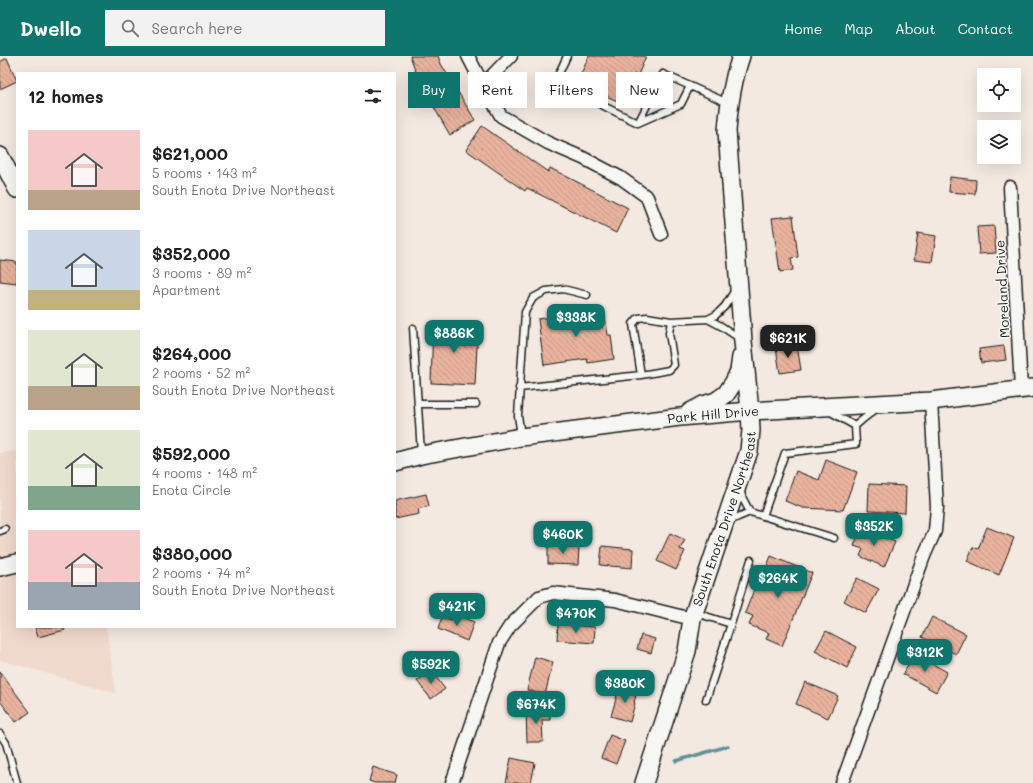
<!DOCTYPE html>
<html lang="en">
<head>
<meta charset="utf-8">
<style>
  :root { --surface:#fff; --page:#f2f2f2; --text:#222; --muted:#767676; --accent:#0f766e }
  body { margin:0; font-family:Mali,sans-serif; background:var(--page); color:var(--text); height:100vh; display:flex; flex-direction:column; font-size:15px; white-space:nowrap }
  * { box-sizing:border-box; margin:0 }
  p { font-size:13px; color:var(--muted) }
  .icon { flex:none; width:22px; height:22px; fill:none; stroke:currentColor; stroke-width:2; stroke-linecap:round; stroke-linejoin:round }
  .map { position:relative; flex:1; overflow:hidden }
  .drawer { position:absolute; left:16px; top:16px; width:380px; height:556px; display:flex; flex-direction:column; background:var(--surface); border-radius:0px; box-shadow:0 4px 16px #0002 }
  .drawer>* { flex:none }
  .guide { position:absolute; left:408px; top:16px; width:380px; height:36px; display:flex; gap:8px }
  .controls { position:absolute; left:977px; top:12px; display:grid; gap:8px }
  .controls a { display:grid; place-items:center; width:44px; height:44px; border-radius:0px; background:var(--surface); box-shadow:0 4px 16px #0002; font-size:20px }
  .price { position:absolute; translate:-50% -34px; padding:0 9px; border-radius:8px; background:var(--accent); color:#fff; font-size:13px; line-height:26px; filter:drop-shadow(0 1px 2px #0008) }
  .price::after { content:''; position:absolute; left:50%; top:24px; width:12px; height:9px; margin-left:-6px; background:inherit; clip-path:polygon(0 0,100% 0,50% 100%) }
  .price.selected { background:#222; color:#fff }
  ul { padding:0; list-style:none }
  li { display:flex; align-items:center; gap:12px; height:100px; padding:0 12px }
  li span { display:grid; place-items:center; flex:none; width:112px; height:80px; border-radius:0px; color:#555 }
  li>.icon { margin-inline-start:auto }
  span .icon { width:48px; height:48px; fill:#fffc; stroke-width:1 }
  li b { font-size:17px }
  h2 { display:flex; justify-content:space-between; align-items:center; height:48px; padding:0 12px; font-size:17px }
  .chip { padding:0 14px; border-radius:0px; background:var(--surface); box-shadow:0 4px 16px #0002; font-size:14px; line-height:36px }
  .chip.selected { background:var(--accent); color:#fff }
  header { display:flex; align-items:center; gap:24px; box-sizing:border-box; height:56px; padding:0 20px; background:var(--accent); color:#fff }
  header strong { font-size:19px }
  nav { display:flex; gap:22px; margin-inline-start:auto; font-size:14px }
  .search { width:280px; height:36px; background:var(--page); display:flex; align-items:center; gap:10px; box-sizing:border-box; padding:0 14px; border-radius:0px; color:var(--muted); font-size:15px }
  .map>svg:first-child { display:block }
  .built { fill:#f0d9cd }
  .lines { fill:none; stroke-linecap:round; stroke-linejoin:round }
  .stream { stroke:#619295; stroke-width:3.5 }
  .building { fill:url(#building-back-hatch); stroke:#1c1c1c }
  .lane-casing { stroke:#1c1c1c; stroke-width:9 }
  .street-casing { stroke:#1c1c1c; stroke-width:15 }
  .secondary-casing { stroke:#1c1c1c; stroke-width:20 }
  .lane { stroke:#f6f6f2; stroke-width:6 }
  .street { stroke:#f6f6f2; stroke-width:12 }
  .secondary { stroke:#f6f6f2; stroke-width:17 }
  .labels { text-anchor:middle; stroke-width:3; stroke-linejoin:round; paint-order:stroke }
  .street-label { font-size:13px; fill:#1c1c1c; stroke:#f6f6f2 }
</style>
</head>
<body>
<header>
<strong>Dwello</strong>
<div class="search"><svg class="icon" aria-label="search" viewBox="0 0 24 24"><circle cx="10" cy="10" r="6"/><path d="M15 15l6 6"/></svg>Search here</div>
<nav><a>Home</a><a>Map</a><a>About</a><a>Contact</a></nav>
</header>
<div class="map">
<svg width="1033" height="727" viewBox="0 0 1033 727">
  <defs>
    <pattern id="building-back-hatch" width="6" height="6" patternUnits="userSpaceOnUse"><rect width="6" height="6" fill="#e9b39d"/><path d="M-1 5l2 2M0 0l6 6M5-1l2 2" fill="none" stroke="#c79987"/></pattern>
  </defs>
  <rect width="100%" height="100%" fill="#f3e9e1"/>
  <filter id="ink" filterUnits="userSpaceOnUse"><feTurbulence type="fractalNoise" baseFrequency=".025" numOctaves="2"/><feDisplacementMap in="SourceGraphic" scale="8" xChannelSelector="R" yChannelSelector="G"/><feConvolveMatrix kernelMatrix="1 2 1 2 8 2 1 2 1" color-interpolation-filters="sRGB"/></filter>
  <g filter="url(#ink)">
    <path class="built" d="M17,395V571H106L116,637L0,604V397Z"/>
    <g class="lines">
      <path class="stream" d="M676,705L728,690"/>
    </g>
    <path class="building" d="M410,0H438L441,8L475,64L450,79L421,29Z
      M589,0H646L638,19L634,18L622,47L577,27Z
      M7,2L17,25L0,33V6Z
      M482,70L548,116L550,112L628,152L616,177L527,132L525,135L466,94Z
      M950,121L976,124L975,138L949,136Z
      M793,160L798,201L791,202L793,214L780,216L772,162Z
      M994,170L996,197L979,198L977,171Z
      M918,177L936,180L932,206L914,204Z
      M0,204L17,206V227L0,225Z
      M604,254L608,279H611L614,303L588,307L587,303L544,309L538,263Z
      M433,268L478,270L475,329L431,327Z
      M797,289L801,314L780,317L776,292Z
      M1004,290L1006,304L981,307L979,293Z
      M826,404L857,416L843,454L803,452L785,445L796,415L819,424Z
      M869,428L906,430L905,457L868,455Z
      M426,438L429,450L418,453L419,458L395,463V445Z
      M987,471L1014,482L999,519L967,505L973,491L978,493Z
      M861,472L895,486L884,511L860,500L863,493L854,490Z
      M670,477L685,484L680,493L685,495L676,514L657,505Z
      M548,490L579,491L578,509L548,508Z
      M602,490L633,493L632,512L600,509Z
      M771,500L812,517L782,590L766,583L769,577L749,569L753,560L745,557L755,531L758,532Z
      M857,522L879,533L866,557L844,545Z
      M453,558L474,566L467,585L438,573L442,561L450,564Z
      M932,561L966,578L956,598L922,581Z
      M558,568L595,571L594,587L557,584Z
      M35,571H64L65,574L38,581Z
      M826,575L857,591L847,612L815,595Z
      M641,579L655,583L651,597L637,593Z
      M915,598L947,616L936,636L903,618Z
      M535,601L553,606L545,639L527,634Z
      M431,615L445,633L431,643L417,625Z
      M0,616L30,656L16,666L0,645Z
      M805,626L838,640L828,662L796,648Z
      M620,629L637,634L634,647H635L630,666L611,660Z
      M550,654V664H542L543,686H527L526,655Z
      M610,679L625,685L616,708L601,702Z
      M511,702L535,707L531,727H506Z
      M373,711L397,719L395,727H375L369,725Z"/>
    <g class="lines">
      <defs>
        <path id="lane" d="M567,0L555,26L638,67L681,48L690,30L728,47
          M638,67L663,18L690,30
          M708,263L721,270L739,282
          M413,272L421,397
          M641,319L633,268L638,262L647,261L671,265L708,263L716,259L725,250L735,234
          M519,332L641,319L669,314L674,309L669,277L671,265
          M418,348H476
          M829,355L855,370
          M521,379L518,360L525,256L533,242L546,235L563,233L587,239
          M740,434L743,443L750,456
          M763,460L785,397L856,388L855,370L862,364L876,353
          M730,465L738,461L750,456L834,482
          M0,475L5,473
          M696,557L731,568L706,644
          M731,568L751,504
          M0,678L6,687L17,727"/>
        <path id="street" d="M468,0L483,29L501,60L548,87L583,102L621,122L647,141L661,178
          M483,29L511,0
          M1010,131L1021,333
          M452,727L499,587L510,570L539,541L553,537L615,544L692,563
          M842,727L924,500L935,475L937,451L931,345"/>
        <g id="secondary">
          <path d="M0,100L17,133"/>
          <path d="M690,356L703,349L716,345L726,338L734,326L739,315L741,301"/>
          <path id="s1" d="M395,406L421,399L521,381L680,361L750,355L931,345L1033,332"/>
          <path d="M0,511L17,507"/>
          <path id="s2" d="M644,727L687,595L692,563L724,469L749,395L751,374L750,355L743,285L727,75C729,48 732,26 741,0"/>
        </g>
      </defs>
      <use href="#lane" class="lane-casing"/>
      <use href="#street" class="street-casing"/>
      <use href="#secondary" class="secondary-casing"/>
      <use href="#lane" class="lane"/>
      <use href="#street" class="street"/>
      <use href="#secondary" class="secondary"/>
    </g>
  </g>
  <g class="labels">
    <g class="street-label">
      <text transform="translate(1002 233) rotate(-93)" y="5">Moreland Drive</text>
      <text dy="5" stroke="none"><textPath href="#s1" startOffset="322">Park Hill Drive</textPath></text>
      <text dy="5" stroke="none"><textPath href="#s2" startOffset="277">South Enota Drive Northeast</textPath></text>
    </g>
  </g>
</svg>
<div class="controls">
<a><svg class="icon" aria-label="locate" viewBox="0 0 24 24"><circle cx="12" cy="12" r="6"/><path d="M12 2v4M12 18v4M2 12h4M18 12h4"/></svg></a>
<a><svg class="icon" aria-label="layers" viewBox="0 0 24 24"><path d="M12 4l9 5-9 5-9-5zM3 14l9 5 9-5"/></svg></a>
</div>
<b class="price" style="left:576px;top:282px">$338K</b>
<b class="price" style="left:454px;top:298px">$886K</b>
<b class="price selected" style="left:788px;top:303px">$621K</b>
<b class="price" style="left:874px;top:491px">$352K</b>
<b class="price" style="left:563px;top:499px">$460K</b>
<b class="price" style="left:778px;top:543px">$264K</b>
<b class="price" style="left:457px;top:571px">$421K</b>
<b class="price" style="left:576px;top:578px">$470K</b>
<b class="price" style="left:925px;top:617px">$312K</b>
<b class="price" style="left:431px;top:629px">$592K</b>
<b class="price" style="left:625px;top:648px">$380K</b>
<b class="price" style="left:536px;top:669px">$674K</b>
<div class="guide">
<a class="chip selected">Buy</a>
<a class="chip">Rent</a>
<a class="chip">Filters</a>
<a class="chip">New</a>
</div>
<section class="drawer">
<h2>12 homes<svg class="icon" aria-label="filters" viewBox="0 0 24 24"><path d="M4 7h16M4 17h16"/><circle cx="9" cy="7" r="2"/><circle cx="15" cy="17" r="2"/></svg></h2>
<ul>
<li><span style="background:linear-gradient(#f6c9c9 75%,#b9a48a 0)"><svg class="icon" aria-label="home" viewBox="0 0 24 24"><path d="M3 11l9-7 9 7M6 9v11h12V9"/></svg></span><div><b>$621,000</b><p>5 rooms · 143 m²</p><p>South Enota Drive Northeast</p></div></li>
<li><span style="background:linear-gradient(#c9d6e8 75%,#c2b280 0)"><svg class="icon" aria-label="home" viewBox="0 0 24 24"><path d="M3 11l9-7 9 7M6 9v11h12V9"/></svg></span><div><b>$352,000</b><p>3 rooms · 89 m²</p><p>Apartment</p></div></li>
<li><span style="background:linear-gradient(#dfe7d0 70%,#b9a48a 0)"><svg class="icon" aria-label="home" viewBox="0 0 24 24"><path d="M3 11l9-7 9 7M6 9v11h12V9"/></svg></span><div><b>$264,000</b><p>2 rooms · 52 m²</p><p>South Enota Drive Northeast</p></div></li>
<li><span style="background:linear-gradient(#dfe7d0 70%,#7fa58c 0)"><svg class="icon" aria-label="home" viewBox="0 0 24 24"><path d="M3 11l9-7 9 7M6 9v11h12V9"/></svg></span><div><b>$592,000</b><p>4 rooms · 148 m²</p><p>Enota Circle</p></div></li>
<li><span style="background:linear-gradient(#f6c9c9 65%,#9aa5b1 0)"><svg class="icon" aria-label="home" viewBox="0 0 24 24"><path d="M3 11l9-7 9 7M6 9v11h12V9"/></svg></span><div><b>$380,000</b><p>2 rooms · 74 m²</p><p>South Enota Drive Northeast</p></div></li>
</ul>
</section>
</div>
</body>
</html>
